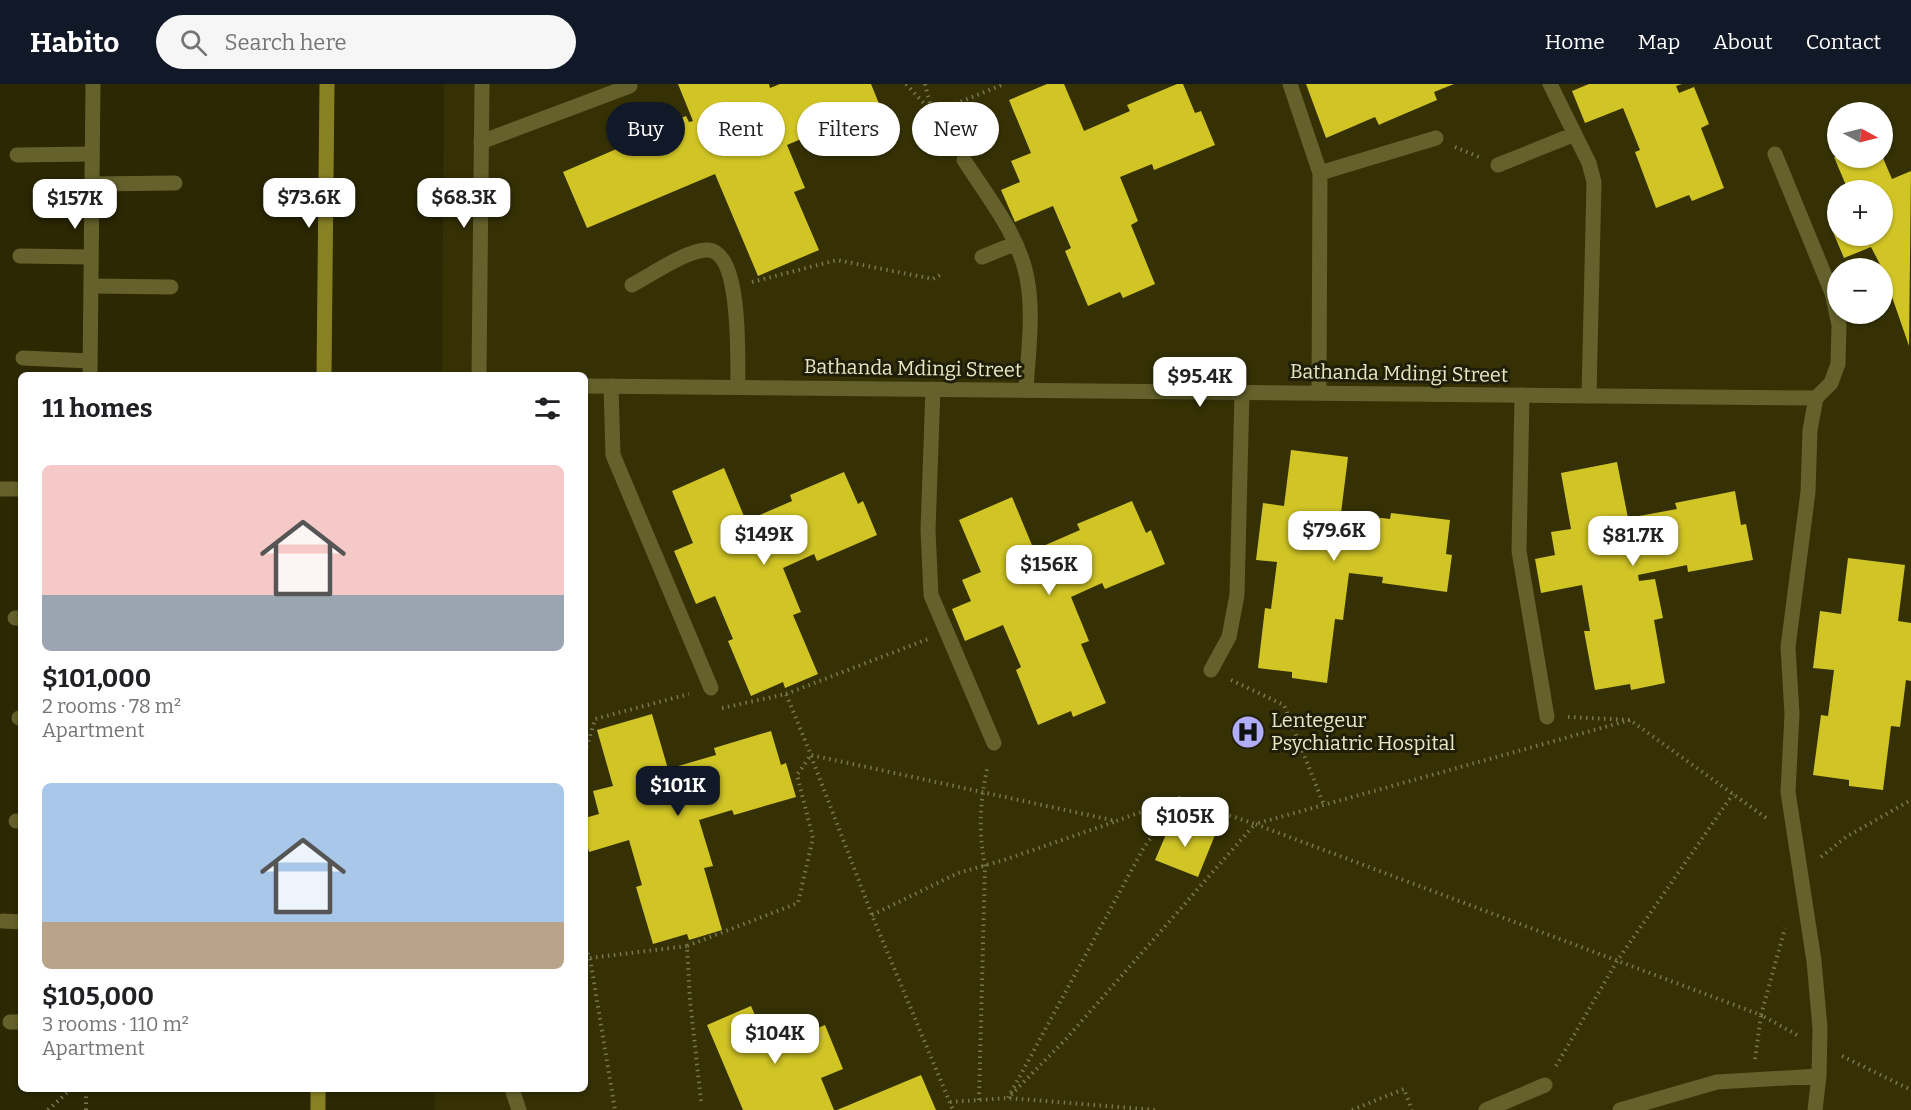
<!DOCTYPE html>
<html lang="en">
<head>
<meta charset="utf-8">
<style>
  :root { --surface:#fff; --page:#f6f6f6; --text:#202124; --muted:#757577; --accent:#111827 }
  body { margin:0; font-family:Bitter,serif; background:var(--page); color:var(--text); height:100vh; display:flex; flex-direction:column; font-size:22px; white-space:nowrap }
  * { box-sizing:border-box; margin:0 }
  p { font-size:20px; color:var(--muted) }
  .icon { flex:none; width:33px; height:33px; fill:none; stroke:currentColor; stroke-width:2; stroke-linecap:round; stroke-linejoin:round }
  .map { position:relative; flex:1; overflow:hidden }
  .side { position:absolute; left:18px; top:288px; width:570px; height:720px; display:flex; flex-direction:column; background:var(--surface); border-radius:9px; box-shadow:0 2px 4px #0004 }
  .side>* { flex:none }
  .top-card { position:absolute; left:606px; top:18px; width:570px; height:54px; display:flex; gap:12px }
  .needle { width:39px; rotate:97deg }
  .controls { position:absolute; left:1827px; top:18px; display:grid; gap:12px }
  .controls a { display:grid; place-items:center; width:66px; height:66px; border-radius:50%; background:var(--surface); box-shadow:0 2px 4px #0004; font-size:30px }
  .price { position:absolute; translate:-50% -51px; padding:0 14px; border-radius:12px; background:#fff; color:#222; font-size:20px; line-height:39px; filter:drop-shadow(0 2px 3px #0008) }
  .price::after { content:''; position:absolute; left:50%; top:36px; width:18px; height:14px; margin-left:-9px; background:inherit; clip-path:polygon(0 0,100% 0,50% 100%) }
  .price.active { background:var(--accent); color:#fff }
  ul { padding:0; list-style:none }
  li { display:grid; align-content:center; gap:12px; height:318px; padding:0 24px }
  li span { display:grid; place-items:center; height:186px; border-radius:9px; color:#555 }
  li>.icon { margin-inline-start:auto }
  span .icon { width:108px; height:108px; fill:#fffc; stroke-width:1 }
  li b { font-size:26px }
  h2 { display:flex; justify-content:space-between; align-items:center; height:72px; padding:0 24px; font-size:26px }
  .tag { padding:0 21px; border-radius:27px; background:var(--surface); box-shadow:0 2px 4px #0004; font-size:21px; line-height:54px }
  .tag.active { background:var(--accent); color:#fff }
  header { display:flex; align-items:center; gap:36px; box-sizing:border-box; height:84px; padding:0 30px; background:var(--accent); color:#fff }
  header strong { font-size:28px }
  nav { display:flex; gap:33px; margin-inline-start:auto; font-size:21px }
  .search { width:420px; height:54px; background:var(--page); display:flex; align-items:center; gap:15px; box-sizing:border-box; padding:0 21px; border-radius:33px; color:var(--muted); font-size:22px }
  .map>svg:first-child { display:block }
  .built { fill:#353105; fill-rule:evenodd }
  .building { fill:#d1c526 }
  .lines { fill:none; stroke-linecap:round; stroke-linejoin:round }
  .path { stroke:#797752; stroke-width:4; stroke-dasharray:1.5 4.5; stroke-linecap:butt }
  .service { stroke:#64612c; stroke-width:15 }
  .minor { stroke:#64612c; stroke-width:15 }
  .secondary { stroke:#888124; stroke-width:15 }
  .labels { text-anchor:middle; stroke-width:6; stroke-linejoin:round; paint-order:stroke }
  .street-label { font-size:20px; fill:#e8e7c4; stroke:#201e08 }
  .poi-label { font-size:20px; fill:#e8e7c4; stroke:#201e08; text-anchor:start }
</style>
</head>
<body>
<header>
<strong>Habito</strong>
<div class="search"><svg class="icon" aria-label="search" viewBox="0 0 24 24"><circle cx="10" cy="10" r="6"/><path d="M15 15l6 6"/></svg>Search here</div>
<nav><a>Home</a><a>Map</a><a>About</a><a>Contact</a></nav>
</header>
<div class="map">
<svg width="1911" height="1026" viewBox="0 0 1911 1026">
  <rect width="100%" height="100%" fill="#2b2802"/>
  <path class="built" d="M444,0H1911V1026H435V1005H585V291H442ZM1838,28H1882V74H1838ZM1838,106H1882V152H1838ZM1838,184H1882V230H1838Z"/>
  <path class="building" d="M678,0H769L770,4L780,0H871L882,27L822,53L820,47L787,61L805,104L794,108L819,166L758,192L715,90L587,144L563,88L656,48L658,51L673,45L671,38L686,32L689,38L693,37Z
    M1047,0H1064L1084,47L1130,27L1127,21L1177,0H1183L1195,29L1201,27L1215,61L1154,86L1152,80L1120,93L1138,137L1131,141L1155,200L1123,214L1120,208L1088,222L1065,167L1071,164L1053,122L1015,138L1001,106L1020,98L1011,77L1031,69L1009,16Z
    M1306,0H1454L1434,8L1437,16L1383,39L1379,41L1375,33L1326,54Z
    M1589,0H1682L1676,2L1679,9L1694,3L1709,40L1701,44L1724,104L1692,117L1689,111L1656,124L1635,68L1640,66L1623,24L1585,39L1572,7Z
    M1838,72L1883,74L1892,95L1911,87L1909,262L1882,184L1871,163L1844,174L1830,141L1838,138V152H1882V106H1848L1834,73Z
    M1291,366L1348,373L1341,429L1390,435L1391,429L1450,436L1446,470L1452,471L1447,508L1382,499L1383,493L1349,489L1343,536L1335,535L1327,599L1292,594V588L1258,584L1265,524L1271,525L1277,478L1256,476L1263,419L1284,422Z
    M1617,378L1628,434L1677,425L1675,419L1735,407L1741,441L1746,440L1753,476L1688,488L1687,481L1638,491L1639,497L1655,495L1663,534L1654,536L1665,599L1631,606L1630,600L1595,606L1584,547H1590L1582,501L1541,509L1535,475L1555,471L1551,448L1571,445L1561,389Z
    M724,384L746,437L792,417L790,411L844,388L858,420L863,417L877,451L817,477L814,470L783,484L801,528L793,531L818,590L785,604L783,598L751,612L728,557L733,555L715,512L696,520L674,467L693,459L672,407Z
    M1012,413L1034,466L1080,446L1077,440L1132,417L1146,449L1151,446L1165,480L1105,505L1102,499L1071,513L1089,557L1081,560L1106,619L1073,633L1071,627L1038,641L1016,586L1021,583L1003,541L965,557L952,525L971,517L962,496L981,488L959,436Z
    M1848,474L1905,481L1898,537L1911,539V597L1906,596L1900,643L1891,642L1883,706L1849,702V696L1813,691L1821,631L1828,632L1834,586L1813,584L1820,527L1841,530Z
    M652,630L668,685L716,671L714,664L771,647L781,681L786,679L796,713L734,731L732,726L699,736L713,782L704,784L722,846L689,856L687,850L653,860L636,803L642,801L629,756L589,768L585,753V734L599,730L593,707L613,702L597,646Z
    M1173,734L1215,751L1198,793L1155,776Z
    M751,922L769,964L825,941L843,985L821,994L834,1026H743L707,941Z
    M921,991L936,1026H837Z"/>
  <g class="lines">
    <path class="path" d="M906,0L933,29
      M925,0L932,28
      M953,59L933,29L1004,0
      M1455,63L1479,73
      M752,198L837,176L933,195L940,191
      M1231,596L1284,621L1324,721
      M786,610L928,555
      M722,624L786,610L811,671L1116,737L1179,714L1255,740L1066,955L1008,1014L1143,765L1179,714
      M1568,633L1630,636L1769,736
      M1630,636L1255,740L1761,931L1785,844
      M585,669L595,635L689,610
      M811,672L872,831L953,1026
      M1821,773L1846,753L1911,716
      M872,831L958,789L1004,776L1114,738
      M585,864L590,874L615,1026
      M590,874L687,862
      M1842,972L1911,1006
      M1755,975L1761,931L1797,951
      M1556,982L1617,877L1733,710
      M979,1016L985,782C978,746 980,716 988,681
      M701,1017L690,916L687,862L798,819L813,754L797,691L811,671
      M950,1018L1008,1014L1156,1026
      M48,1026L71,1005
      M86,1026V1005
      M1352,1026L1404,1005L1412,1026"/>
    <path class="service" d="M1290,0L1320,89
      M1550,0L1589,79L1594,98L1589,312
      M481,58L630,2
      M1775,70L1832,209L1839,241L1838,280L1831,299L1816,314L1810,346L1808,408L1788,563L1792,630L1788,708L1814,877L1820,944L1819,992L1815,1026
      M17,71L92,70
      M964,76C987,112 1019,151 1027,194C1034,230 1028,270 1026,306
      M1498,81L1575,50
      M92,100L175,99
      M20,172L91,173
      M982,173L1014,160
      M632,201C651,191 688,165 708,166C743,168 737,278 738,303
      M92,202L171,203
      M23,274L90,277
      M611,302L613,371L711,604
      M933,305L928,446L931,511L994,659
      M1319,309L1320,89L1436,54
      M1522,311L1519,467L1547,633
      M15,534H21
      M1211,586L1229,553L1237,511L1242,308
      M19,634H21
      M16,737H21
      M3,837L21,838
      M10,938H21
      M1486,1026L1545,1001
      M1620,1026L1717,998L1819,992"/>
    <path class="minor" d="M90,291L93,0
      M479,291L482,0
      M585,302L1816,314
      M0,405H21
      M512,1005L519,1026"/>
    <path class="secondary" d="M324,291L327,0
      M318,1026V1005"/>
  </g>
  <defs>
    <symbol id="hospital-disc" viewBox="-11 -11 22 22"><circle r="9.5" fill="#b0aefa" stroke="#201e08"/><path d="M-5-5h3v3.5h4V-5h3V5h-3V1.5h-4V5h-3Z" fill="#111"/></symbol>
  </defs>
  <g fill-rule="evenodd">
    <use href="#hospital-disc" x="1229" y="629" width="38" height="38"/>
  </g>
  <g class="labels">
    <g class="street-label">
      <text transform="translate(913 284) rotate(1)" y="7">Bathanda Mdingi Street</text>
      <text transform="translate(1399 289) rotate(1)" y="7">Bathanda Mdingi Street</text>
    </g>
    <g class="poi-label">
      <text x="1271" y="643">Lentegeur<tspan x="1271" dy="23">Psychiatric Hospital</tspan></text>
    </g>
  </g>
</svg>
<div class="controls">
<a><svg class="needle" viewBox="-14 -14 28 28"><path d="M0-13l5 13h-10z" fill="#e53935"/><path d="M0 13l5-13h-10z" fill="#757577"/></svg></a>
<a>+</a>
<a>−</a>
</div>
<b class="price" style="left:309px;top:145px">$73.6K</b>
<b class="price" style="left:464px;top:145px">$68.3K</b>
<b class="price" style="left:75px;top:146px">$157K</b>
<b class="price" style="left:1200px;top:324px">$95.4K</b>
<b class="price" style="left:1334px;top:478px">$79.6K</b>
<b class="price" style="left:764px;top:482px">$149K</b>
<b class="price" style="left:1633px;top:483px">$81.7K</b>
<b class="price" style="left:1049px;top:512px">$156K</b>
<b class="price active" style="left:678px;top:733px">$101K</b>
<b class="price" style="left:1185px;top:764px">$105K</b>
<b class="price" style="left:775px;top:981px">$104K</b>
<div class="top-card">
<a class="tag active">Buy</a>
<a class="tag">Rent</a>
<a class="tag">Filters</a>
<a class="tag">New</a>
</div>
<section class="side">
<h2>11 homes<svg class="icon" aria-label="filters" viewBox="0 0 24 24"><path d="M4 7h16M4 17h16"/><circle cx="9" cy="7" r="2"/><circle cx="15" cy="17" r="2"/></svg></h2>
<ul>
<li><span style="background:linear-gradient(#f6c9c9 70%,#9aa5b1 0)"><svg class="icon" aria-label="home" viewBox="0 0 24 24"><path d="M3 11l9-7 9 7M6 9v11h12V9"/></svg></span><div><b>$101,000</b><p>2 rooms · 78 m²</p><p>Apartment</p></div></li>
<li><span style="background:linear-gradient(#a9c7e8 75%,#b9a48a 0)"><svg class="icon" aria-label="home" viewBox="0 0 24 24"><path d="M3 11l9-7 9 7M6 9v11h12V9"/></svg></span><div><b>$105,000</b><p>3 rooms · 110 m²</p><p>Apartment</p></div></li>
</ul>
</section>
</div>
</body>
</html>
